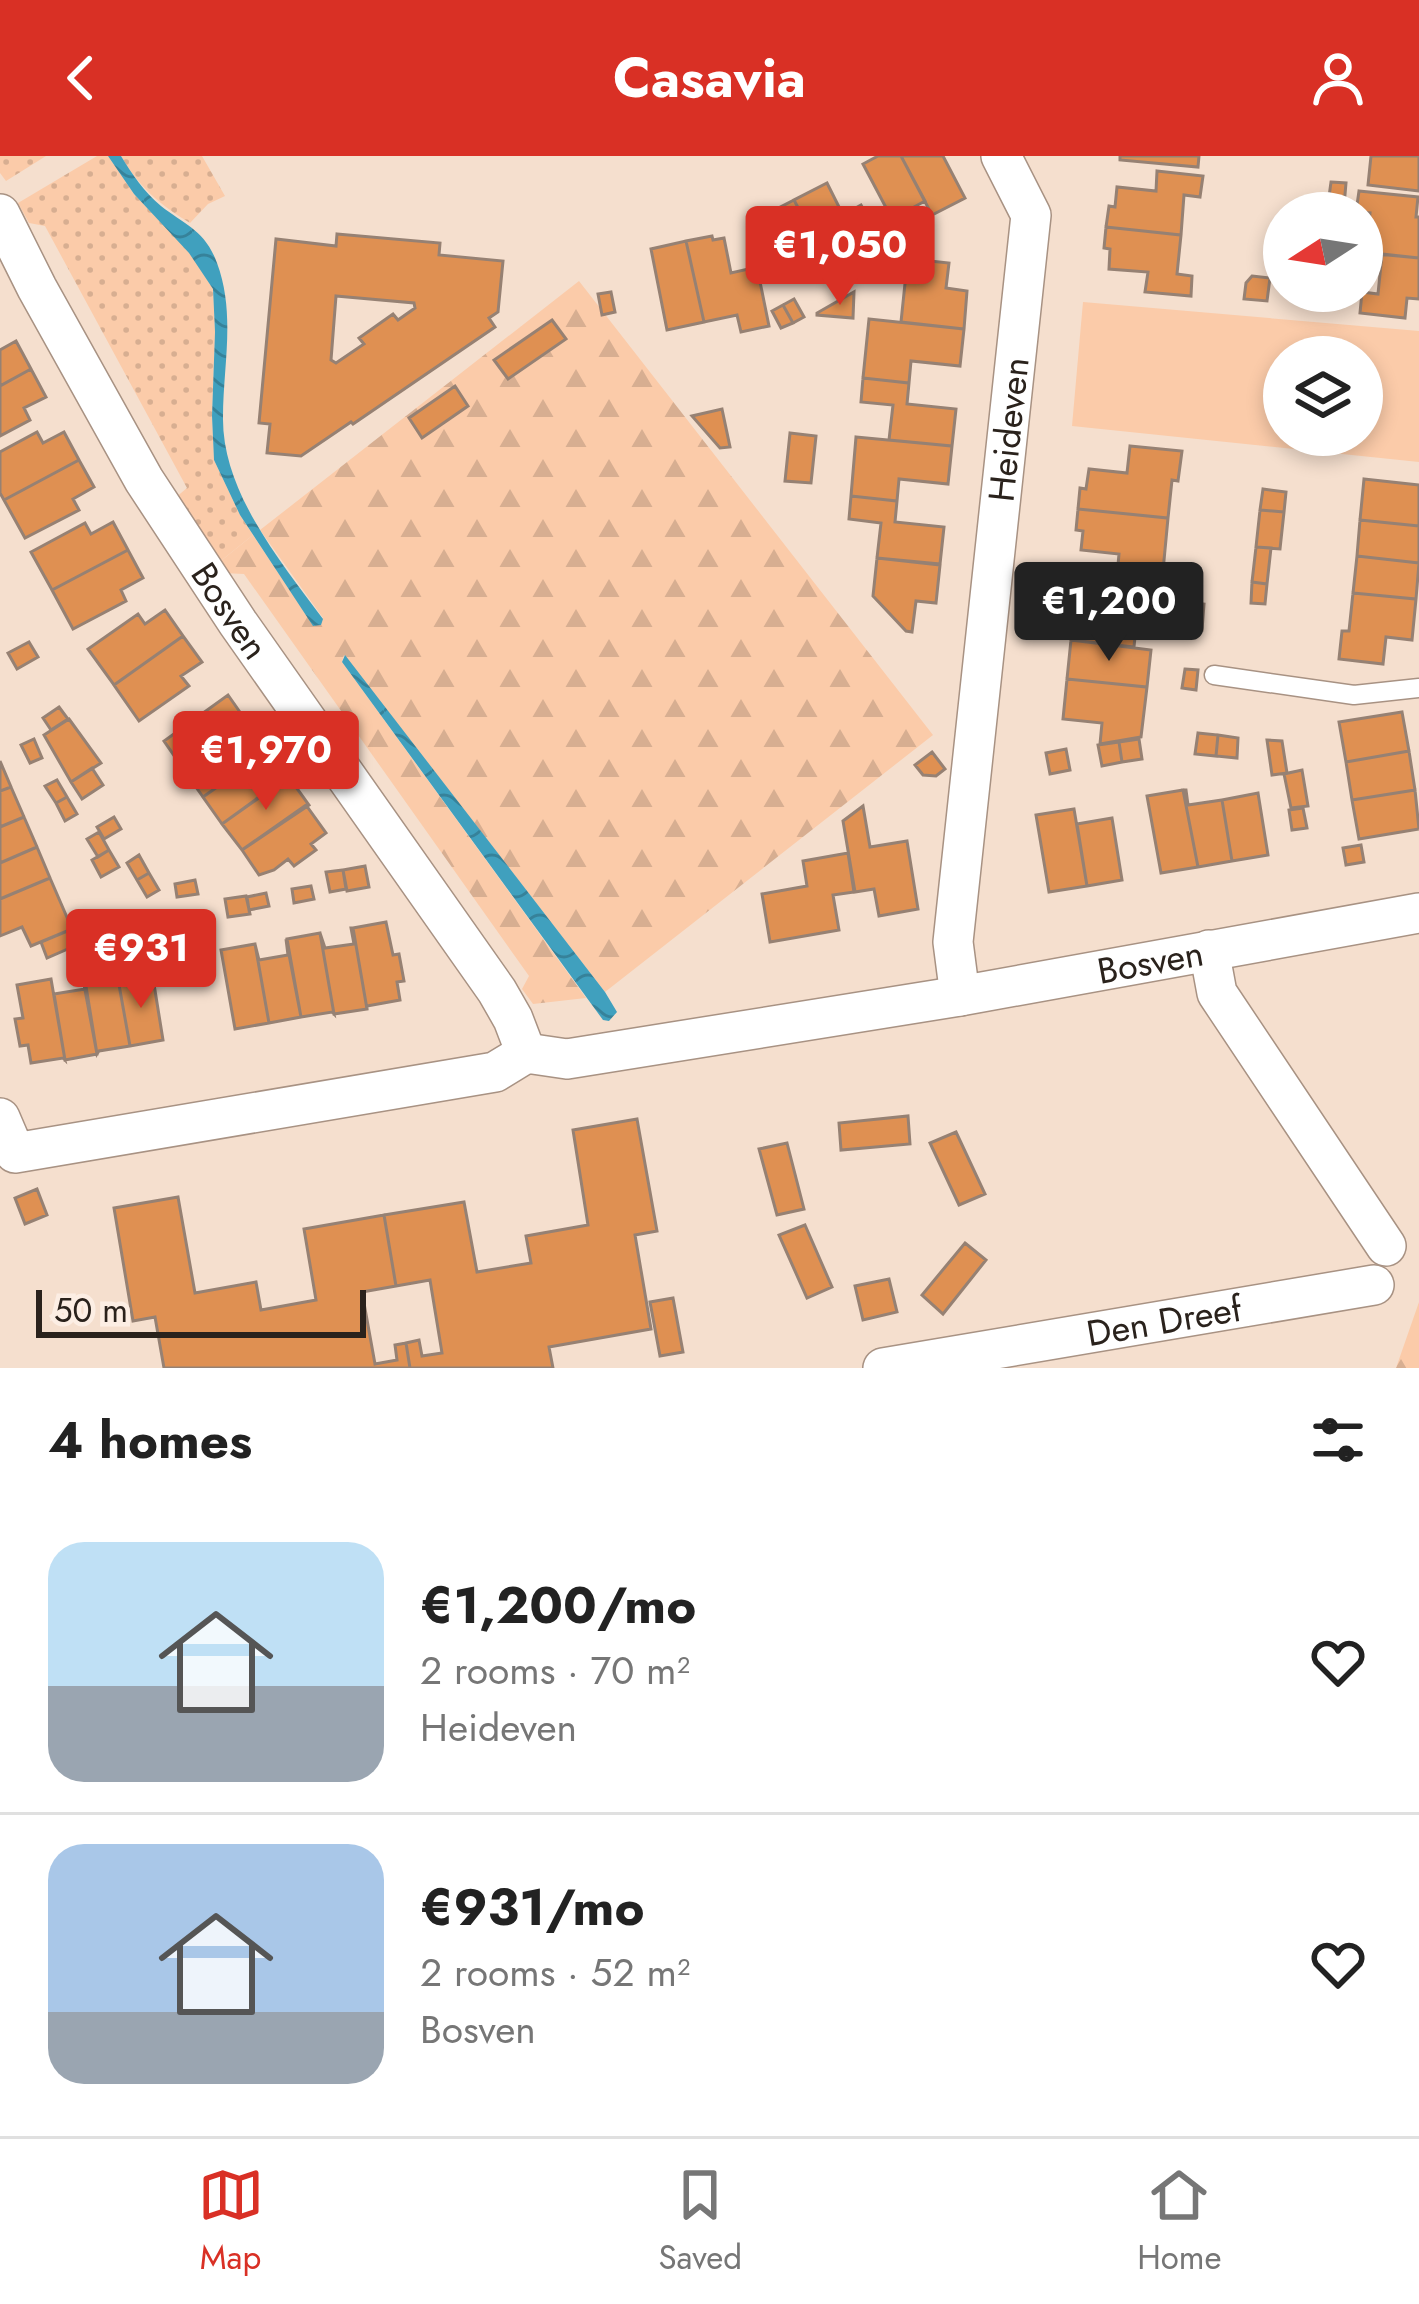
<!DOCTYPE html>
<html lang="en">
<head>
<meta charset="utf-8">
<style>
  :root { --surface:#fff; --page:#f6f6f6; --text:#222; --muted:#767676; --line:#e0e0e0; --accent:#d93025 }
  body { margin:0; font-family:Jost,sans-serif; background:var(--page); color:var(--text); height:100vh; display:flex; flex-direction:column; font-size:45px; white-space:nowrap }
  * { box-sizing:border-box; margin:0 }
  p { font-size:39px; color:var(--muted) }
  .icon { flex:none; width:66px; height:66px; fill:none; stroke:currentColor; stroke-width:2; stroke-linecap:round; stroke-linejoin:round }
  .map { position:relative; height:1212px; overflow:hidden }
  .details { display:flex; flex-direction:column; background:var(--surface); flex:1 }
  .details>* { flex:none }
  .needle { width:78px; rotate:258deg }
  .controls { position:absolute; left:1263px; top:36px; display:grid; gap:24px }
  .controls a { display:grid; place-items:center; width:120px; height:120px; border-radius:50%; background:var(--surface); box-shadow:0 6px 18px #0003; font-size:60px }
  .scale { position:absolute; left:36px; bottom:30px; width:330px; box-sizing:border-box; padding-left:12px; border:6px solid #2a221c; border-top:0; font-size:33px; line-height:42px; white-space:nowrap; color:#2a221c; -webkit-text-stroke:9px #fceee4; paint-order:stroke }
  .price { position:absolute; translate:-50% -102px; padding:0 27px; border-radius:12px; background:var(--accent); color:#fff; font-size:39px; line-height:78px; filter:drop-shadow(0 3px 6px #0008) }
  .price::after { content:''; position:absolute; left:50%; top:72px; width:36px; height:27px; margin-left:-18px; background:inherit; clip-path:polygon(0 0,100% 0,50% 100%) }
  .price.current { background:#222; color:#fff }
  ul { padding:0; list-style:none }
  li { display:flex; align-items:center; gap:36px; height:300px; padding:0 48px }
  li+li { border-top:3px solid var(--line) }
  li span { display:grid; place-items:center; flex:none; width:336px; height:240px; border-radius:36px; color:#555 }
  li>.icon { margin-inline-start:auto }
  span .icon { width:144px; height:144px; fill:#fffc; stroke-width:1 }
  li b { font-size:51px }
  h2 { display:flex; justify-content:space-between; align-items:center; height:144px; padding:0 48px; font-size:51px }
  header { display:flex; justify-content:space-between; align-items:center; height:156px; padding:0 48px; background:var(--accent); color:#fff; font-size:54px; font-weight:700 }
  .tab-bar { display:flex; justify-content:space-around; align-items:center; height:168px; border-top:3px solid var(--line); background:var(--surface); font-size:33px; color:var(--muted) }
  .tab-bar a { display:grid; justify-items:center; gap:6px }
  .tab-bar .current { color:var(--accent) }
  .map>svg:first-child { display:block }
  .grass { fill:url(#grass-dots) }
  .forest { fill:url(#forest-firs) }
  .park { fill:#fbcba9; fill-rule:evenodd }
  .water { fill:url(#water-waves) }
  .building { fill:#df9052; stroke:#968173; stroke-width:3; fill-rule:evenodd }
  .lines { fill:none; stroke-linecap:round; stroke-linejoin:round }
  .service-casing { stroke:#a89283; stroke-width:21 }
  .minor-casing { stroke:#a89283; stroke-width:42 }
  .service { stroke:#fff; stroke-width:18 }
  .minor { stroke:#fff; stroke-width:39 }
  .labels { text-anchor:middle; stroke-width:9; stroke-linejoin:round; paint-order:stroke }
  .street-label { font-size:36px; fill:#2a221c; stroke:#fceee4 }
</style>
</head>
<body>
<header><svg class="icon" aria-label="back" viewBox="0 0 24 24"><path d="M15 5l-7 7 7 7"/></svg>Casavia<svg class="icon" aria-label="person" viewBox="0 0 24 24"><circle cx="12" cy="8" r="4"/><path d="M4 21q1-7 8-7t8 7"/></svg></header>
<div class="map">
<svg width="1419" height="1212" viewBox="0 0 1419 1212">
  <defs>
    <pattern id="grass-dots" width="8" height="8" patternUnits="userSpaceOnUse" patternTransform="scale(3)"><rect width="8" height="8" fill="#fbcba9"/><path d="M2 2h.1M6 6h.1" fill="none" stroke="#d7ae91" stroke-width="1.8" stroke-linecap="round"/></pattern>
    <pattern id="forest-firs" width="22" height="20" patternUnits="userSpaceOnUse" patternTransform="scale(3)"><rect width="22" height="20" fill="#fbcba9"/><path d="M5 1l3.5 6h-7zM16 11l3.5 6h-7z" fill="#d7ae91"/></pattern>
    <pattern id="water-waves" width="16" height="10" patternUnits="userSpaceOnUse" patternTransform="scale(3)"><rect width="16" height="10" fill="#40a0be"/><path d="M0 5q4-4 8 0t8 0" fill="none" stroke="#36829a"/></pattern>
  </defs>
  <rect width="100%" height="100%" fill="#f5dfce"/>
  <path class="grass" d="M0,0H46L6,25L0,17Z
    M97,0H108L134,38L190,97L213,133L215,176L212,260L214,304L240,359L253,379L217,408L175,342L187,332L45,70L29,67L18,47Z
    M121,0H202L225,40L208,48L190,67C160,49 139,31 121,0Z"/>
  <path class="forest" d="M579,125L933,579L605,836L344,499L342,506L586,842L533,848L522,833L529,820L244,418L223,417L217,408L253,379L313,469L323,462L260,374Z
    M1419,1146V1212H1396Z"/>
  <path class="park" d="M1083,146L1419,175V306L1072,270ZM1284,201H1362V279H1284Z"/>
  <path class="water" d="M108,0H121C132,18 144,36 161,50C185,69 205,74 217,107C236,158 223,210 223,261C222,336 281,406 323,463L321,469L313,470L240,359L214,304L212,260L215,176L213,133L189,97L134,38Z
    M345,499L605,836L617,856L609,865L603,864L342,506Z"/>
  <path class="building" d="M878,0H901L925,45L892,63L863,8Z
    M901,0H943L965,42L932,59Z
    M1120,0H1199L1198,11L1120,4Z
    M1371,0H1419V35L1368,29Z
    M1157,15L1203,20L1200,41L1184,39L1181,79L1106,71L1109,50L1115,51L1117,31L1156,35Z
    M1331,26L1346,27L1344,50L1328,48Z
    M827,27L843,59L861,49L874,72L823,99L794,44Z
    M1359,35L1418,41L1416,61H1419V102L1366,97L1370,57L1356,56Z
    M794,44L823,99L790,117L761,61Z
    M1106,71L1181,79L1177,118L1192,120L1191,140L1145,136L1148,116L1109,113L1110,93L1104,92Z
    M337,78L440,87L439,99L503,105L498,156L489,162L495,171L353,268L351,266L301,300L267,297L270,268L259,267L276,83L336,90ZM336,140L414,147L415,152L398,164L393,158L359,182L364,188L336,207L331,204Z
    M712,80L713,84L724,82L731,117L757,111L769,170L741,176L737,159L704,166L686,85Z
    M686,85L704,166L667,174L651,93Z
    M897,88L907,107L895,113L885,95Z
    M1382,98L1419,102V143L1407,142L1405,162L1360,157L1362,136L1378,138Z
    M930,105L949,107L946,132L967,135L964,173L901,166L906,118Z
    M1252,120L1270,122L1267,145L1244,143L1246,127Z
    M611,136L615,156L602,159L598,138Z
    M854,136L853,162L817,159V157Z
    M794,143L804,161L793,167L783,149Z
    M783,149L793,167L781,172L772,155Z
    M869,163L964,173L960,210L911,205L909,227L863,222Z
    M552,164L566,183L508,223L494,204Z
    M16,185L31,213L0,230V194Z
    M31,213L46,241L24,252L30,264L0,280V230Z
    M863,222L909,227L907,248L956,253L952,290L889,284L893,249L861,246Z
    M455,230L468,250L422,282L409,262Z
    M722,253L730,291L720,292L692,260Z
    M37,276L43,287L64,276L79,304L4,344L0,337V296Z
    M790,277L816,280L811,327L785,325Z
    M856,281L952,290L948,328L899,323L897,345L851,340Z
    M1130,290L1182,295L1178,325L1172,324L1168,362L1078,353L1080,332L1086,333L1089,313L1127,317Z
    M79,304L94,331L73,343L79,354L25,382L4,344Z
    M1364,323L1419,329V370L1360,364Z
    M1263,333L1286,336L1284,356L1260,354Z
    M851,340L897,345L895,366L944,371L940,408L877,402L881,367L849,363Z
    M1078,353L1168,362L1161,436L1116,431L1119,398L1081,394L1083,375L1076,374Z
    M1260,354L1284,356L1280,393L1256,391Z
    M1360,364L1419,370V407L1357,400Z
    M113,366L128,394L52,434L31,396L85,367L91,378Z
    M1256,391L1271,392L1267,428L1252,426Z
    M128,394L143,422L121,434L126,445L73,473L52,434Z
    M1357,400L1419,407L1416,443L1353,437Z
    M877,402L940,409L936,447L916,445L912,476L906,475L873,440Z
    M1252,426L1267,428L1265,448L1251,447Z
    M1353,437L1416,443L1412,484L1386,481L1383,508L1339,503L1342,475H1349Z
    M1075,445L1138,451L1134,491L1071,484Z
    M1185,446L1204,448L1202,474L1182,472Z
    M165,454L183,480L114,529L88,493L138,458L145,468Z
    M183,480L202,506L181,520L189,530L139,565L114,529Z
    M1071,484L1151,494L1147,531L1067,523Z
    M29,486L38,501L17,513L8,497Z
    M1185,513L1198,514L1196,534L1182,532Z
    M1067,523L1147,531L1141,581L1100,588L1102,567L1063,563Z
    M228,539L249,569L184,614L164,585Z
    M59,551L68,563L51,574L43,562Z
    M1402,556L1409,595L1346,606L1339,566Z
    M69,563L101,607L71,626L44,579Z
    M249,569L268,595L203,641L184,614Z
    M1198,577L1218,579L1216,600L1195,598Z
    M1218,579L1238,582L1237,602L1216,600Z
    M34,583L42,602L30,607L21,589Z
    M1139,583L1142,603L1122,606L1119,586Z
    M1267,584L1282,585L1287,617L1272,619Z
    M1119,586L1122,606L1102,610L1098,589Z
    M1066,593L1070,614L1050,618L1046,597Z
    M268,595L287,622L222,668L203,641Z
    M1409,595L1415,634L1352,644L1346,606Z
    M932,596L945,613L936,620L923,619L915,609Z
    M0,605L11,631L0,635Z
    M92,612L103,629L82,643L71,626Z
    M1302,614L1308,650L1291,652L1284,618Z
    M288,620L309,649L242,694L222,668Z
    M57,624L67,641L56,647L45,630Z
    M11,631L24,661L0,671V635Z
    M1183,634H1186L1188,649L1222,644L1232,705L1198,711Z
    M1183,634L1198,711L1161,717L1147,640Z
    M1415,634L1419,673L1359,683L1352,644Z
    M1258,637L1268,699L1232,705L1222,644Z
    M67,641L77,658L65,665L56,647Z
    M306,649L326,677L311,688L316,694L294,710L288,703L274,714L259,719L242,694Z
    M863,650L870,691L907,685L918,753L879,760L874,733L855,736L843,665Z
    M1303,652L1307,672L1292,674L1289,654Z
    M1074,653L1087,730L1049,736L1036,659Z
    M24,661L37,691L0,707V671Z
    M114,661L121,673L104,683L97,671Z
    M1112,662L1122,724L1087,730L1077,668Z
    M99,676L109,694L98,701L87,683Z
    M1361,689L1364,706L1346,709L1343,692Z
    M37,691L50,722L0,743V707Z
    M109,694L119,711L101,721L92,704Z
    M848,697L854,736L833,739L839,774L770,786L762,738L807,730L803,705Z
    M139,699L149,717L137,724L127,707Z
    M365,710L369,731L347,735L343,714Z
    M343,714L346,733L330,736L326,716Z
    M149,717L159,734L147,741L137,724Z
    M50,722L72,773L31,790L22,771L0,780V743Z
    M195,724L198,738L177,741L175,728Z
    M311,730L314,743L294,747L292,733Z
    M266,737L269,750L249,754L247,741Z
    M246,740L250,758L228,761L225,743Z
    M124,761L131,778L111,786L105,769Z
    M386,766L393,799L399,798L404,825L397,826L400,844L367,850V853L353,772Z
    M351,772H353L367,853L334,858L320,777L325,792L354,788Z
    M72,773L79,788L47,802L41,786Z
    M320,777L334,858L332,856L301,861L287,783Z
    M286,783L301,861L269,867L255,788L259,804L288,799Z
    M255,788L269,867L235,873L221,794Z
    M116,812L130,890L99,895L97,898L84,818Z
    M116,812L120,827L153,822L163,884L130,890Z
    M82,818L97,898L65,904L54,838L85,833Z
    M51,823L65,904L63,902L31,907L28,889L20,890L15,863L23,862L17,829Z
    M908,960L910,988L841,994L839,967Z
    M637,963L657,1075L635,1079L651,1173L549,1191L553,1212H410L406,1187L419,1184L422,1200L442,1197L430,1124L396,1130L384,1059L464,1046L477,1116L531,1107L526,1080L588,1069L573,974Z
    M956,976L985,1038L959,1049L930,987Z
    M787,987L804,1053L777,1059L759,993Z
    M37,1033L47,1059L25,1068L15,1042Z
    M178,1041L195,1137L256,1126L261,1154L316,1144L304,1073L384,1059L396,1130L362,1136L375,1208L397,1204L395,1189L406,1187L410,1212H164L155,1161L133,1165L114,1052Z
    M805,1069L832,1131L807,1142L779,1079Z
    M965,1087L986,1104L943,1158L922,1139Z
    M889,1123L897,1156L863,1164L855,1130Z
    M673,1142L683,1196L660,1200L650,1146Z"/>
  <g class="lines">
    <defs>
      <path id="service" d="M1214,519L1354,539L1419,532"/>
      <g id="minor">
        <path id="s1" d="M0,58L37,132L144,324L238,467L497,835L513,863L526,897"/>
        <path d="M1209,794L1217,837L1386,1090"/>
        <path id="s2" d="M960,840L953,786L1031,59L1001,0"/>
        <path id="s3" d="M0,962L15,997L495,916L526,897L567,903L960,840L1419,757"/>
        <path id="s4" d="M883,1212L1374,1129"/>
      </g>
    </defs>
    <use href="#service" class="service-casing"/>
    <use href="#minor" class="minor-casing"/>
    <use href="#service" class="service"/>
    <use href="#minor" class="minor"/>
  </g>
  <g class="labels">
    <g class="street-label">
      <text dy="13" stroke="none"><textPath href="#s2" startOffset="570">Heideven</textPath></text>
      <text dy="13" stroke="none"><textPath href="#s1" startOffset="459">Bosven</textPath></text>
      <text dy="13" stroke="none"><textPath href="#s3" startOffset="1194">Bosven</textPath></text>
      <text dy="13" stroke="none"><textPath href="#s4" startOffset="285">Den Dreef</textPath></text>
    </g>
  </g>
</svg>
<div class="controls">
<a><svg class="needle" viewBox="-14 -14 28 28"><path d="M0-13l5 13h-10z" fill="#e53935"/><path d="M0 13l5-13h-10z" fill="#767676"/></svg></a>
<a><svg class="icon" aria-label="layers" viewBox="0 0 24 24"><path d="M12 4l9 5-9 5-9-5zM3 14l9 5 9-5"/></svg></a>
</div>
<div class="scale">50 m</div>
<b class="price" style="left:840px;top:152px">€1,050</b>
<b class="price current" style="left:1109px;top:508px">€1,200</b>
<b class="price" style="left:266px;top:657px">€1,970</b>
<b class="price" style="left:141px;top:855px">€931</b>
</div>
<section class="details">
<h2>4 homes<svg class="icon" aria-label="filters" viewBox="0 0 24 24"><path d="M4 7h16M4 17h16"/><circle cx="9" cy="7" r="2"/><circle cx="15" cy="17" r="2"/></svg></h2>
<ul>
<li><span style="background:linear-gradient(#bfe0f5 60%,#9aa5b1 0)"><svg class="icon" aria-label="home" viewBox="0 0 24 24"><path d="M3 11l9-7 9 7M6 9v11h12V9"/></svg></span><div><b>€1,200/mo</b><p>2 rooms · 70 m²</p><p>Heideven</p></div><svg class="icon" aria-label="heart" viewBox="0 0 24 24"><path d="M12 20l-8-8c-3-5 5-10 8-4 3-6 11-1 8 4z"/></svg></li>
<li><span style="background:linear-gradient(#a9c7e8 70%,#9aa5b1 0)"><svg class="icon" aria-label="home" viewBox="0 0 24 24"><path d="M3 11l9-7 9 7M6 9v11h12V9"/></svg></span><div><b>€931/mo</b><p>2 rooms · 52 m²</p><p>Bosven</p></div><svg class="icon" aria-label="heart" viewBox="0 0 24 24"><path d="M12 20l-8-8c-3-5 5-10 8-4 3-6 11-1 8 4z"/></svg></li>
</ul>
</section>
<nav class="tab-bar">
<a class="current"><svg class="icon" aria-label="map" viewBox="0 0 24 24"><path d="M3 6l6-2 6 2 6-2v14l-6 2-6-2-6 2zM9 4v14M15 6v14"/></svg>Map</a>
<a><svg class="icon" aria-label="saved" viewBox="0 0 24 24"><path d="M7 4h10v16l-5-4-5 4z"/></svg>Saved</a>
<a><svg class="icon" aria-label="home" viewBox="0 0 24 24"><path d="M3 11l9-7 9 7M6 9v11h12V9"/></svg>Home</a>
</nav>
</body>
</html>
